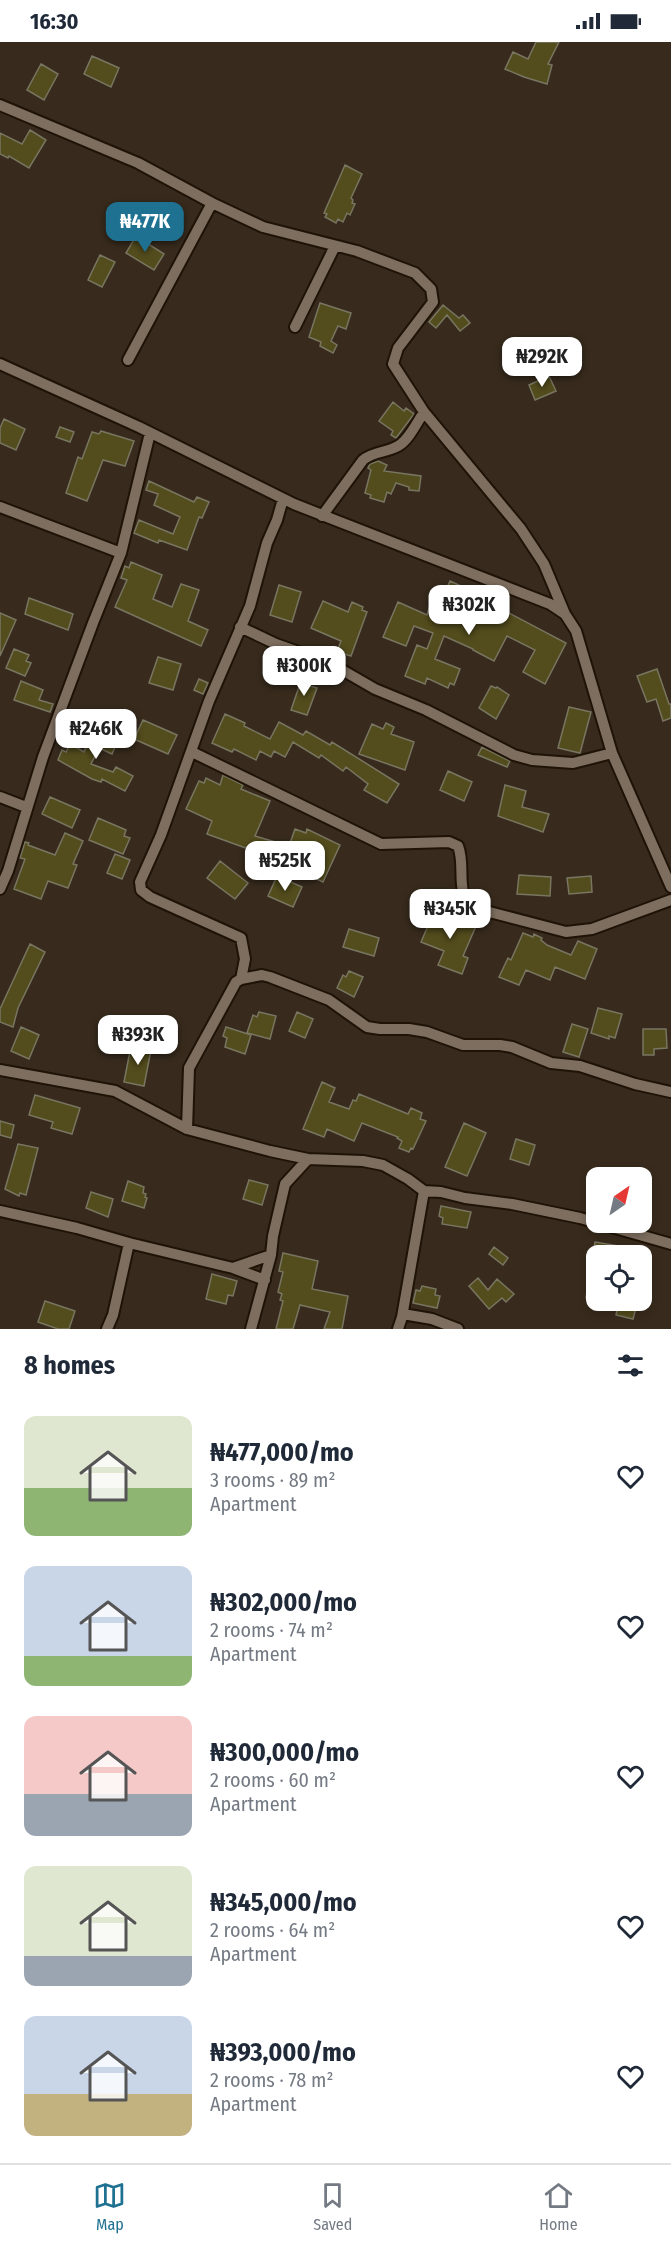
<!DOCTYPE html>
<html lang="en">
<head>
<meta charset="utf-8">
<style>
  :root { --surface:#fff; --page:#f2f2f3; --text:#1f2937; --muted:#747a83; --line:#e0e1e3; --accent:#1e7190 }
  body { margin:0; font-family:"Fira Sans Condensed",sans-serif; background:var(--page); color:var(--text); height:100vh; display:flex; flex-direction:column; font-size:22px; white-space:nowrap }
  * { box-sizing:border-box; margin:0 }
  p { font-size:20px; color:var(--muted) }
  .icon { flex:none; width:33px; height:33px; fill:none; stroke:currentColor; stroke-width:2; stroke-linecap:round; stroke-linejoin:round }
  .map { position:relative; height:1287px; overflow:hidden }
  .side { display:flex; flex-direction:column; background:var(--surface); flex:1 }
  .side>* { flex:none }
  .needle { width:39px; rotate:34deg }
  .fabs { position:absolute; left:586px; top:1125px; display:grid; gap:12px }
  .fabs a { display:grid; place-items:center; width:66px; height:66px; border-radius:12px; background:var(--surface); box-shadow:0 3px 9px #0003; font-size:30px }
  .price { position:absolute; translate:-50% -51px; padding:0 14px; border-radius:12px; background:#fff; color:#222; font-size:20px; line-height:39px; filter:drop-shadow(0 2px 3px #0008) }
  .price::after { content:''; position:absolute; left:50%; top:36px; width:18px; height:14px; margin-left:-9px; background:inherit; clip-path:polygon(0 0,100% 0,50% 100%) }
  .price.on { background:var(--accent); color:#fff }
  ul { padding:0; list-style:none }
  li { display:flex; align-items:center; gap:18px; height:150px; padding:0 24px }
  li span { display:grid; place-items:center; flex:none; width:168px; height:120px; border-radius:12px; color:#555 }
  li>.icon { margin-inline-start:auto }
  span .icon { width:72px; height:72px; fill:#fffc; stroke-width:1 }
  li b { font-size:26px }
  h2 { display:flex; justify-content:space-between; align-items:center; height:72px; padding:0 24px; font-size:26px }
  .status { display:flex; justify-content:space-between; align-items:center; height:42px; padding:0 30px; background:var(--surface); direction:ltr }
  .status svg { height:16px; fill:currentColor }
  .dock { display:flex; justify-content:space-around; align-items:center; height:84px; border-top:2px solid var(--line); background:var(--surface); font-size:16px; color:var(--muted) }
  .dock a { display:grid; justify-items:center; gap:3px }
  .dock .on { color:var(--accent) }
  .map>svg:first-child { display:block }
  .building { fill:#534c1d; stroke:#787561; stroke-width:1.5 }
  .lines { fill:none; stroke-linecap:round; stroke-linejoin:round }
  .minor-casing { stroke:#1f1307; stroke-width:14 }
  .minor { stroke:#7d6e5f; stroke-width:10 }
</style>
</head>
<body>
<div class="status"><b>16:30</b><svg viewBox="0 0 49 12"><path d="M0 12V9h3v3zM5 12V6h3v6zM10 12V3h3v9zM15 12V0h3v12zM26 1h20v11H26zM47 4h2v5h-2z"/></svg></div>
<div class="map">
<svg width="671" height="1287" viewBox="0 0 671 1287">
  <rect width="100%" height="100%" fill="#382b1d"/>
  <path class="building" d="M536,0H559L548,22L552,23L547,42L524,35L505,27L513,10L528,17Z
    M92,14L119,26L111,45L84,32Z
    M41,22L58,32L44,58L27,48Z
    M30,88L46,98L29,126L9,114L8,116L0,112V91L22,102Z
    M345,123L362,132L351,156L353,158L352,161L355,162L350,173L347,171L343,180L338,177L336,181L325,175L327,172L324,171Z
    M136,194L164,212L154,228L126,211Z
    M100,213L115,220L102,245L88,238Z
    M320,261L351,271L346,287L338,284L331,299L337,303L333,311L320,304L321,300L309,295Z
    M443,263L459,276L463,273L470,281L460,289L447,273L436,286L429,280Z
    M549,334L556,349L535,358L529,343Z
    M393,360L404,369L406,366L414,372L396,396L391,393L393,389L379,379Z
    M4,377L25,387L16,408L0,401V386Z
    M60,385L74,390L70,400L56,395Z
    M101,389L134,399L125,424L103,418L87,459L66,451L78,415L82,417L92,390L99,392Z
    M378,419L387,423L384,429L421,434L419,449L409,448V445L396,441L391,452L387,450L384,460L370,456L371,453L365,451L371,428L368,426L370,422Z
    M149,439L194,460L197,455L209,460L202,476L199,475L187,508L159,498L158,501L134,491L139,478L173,492L180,475L154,463L158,452L146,448Z
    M131,520L162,533L153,557L172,565L181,542L199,548L188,579L208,588L201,604L115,565L127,538L121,536L125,524L129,526Z
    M450,539L465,546L463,551L507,570L566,601L545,642L523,630L535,608L507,594L494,619L473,608V607L444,594L435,617L460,627L454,643L450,641L448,646L427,636L425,642L405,634L417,603L427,607L433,591L414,584L406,604L383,595L398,560L427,573L429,566L437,569Z
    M279,543L301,550L292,580L270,573Z
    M29,556L73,572L68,588L25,572Z
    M323,559L348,570L352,560L363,565L362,568L367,570L351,614L344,612V610L338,607L341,599L311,586Z
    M0,571L16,578L0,614Z
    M14,607L29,613L26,619L31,621L25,634L6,626Z
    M158,615L181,622L173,648L149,641Z
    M657,627L669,662H671V676L663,679L656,657L647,660L637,634Z
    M302,636L312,640L310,644L317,646L307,673L291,668Z
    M199,637L208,641L203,652L194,648Z
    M21,639L43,648L39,658L53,662L50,670L14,658Z
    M491,644L496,646L497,645L509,653L496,677L479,666Z
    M569,665L591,670L580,711L558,706Z
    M225,672L245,681L244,684L270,697L279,680L303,693L306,689L330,703L332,700L399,742L387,761L364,748L368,742L346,725L343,729L321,713L319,716L293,700L285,715L274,709L271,715L260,709L256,718L234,707L232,710L212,701Z
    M143,678L177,693L168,712L134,697Z
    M386,681L394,685L391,692L414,700L405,728L359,712L372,682L383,687Z
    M102,686L120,694L112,712L99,706L91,722L113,730L116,725L133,734L125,749L102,737L101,740L92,737L58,718L62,708L66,710L70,702L84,710L93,688L100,691Z
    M482,705L510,719L507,725L478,713Z
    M448,729L472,740L464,759L440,748Z
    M223,733L243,743L241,747L270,759L255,794L289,804L295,787L306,791L307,787L340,803L323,840L308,833L309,829L277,816L276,819L253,812L254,809L207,792L212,779L186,767L199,739L204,741L206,736L220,743Z
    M505,743L526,749L522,765L549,772L543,790L498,774Z
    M50,755L80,768L72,786L42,772Z
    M98,776L126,788L124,794L130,796L123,812L89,798Z
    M65,791L83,799L73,822L77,823L68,846L48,839L41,857L14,847L25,817L20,816L25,800L29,801L28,803L55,813Z
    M115,812L130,818L122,837L107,831Z
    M220,819L248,841L235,857L207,836Z
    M519,833L551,835L550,854L517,852Z
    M277,834L302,845L293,865L268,854Z
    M591,834L592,850L569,852L567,836Z
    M434,870L449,876L450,872L476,884L463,914L468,916L462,932L438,923L444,909L421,900Z
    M349,887L379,896L374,914L343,905Z
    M523,891L533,895L534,892L542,896L541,898L547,903L571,913L578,899L597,907L585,937L555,925L550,938L526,928L519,943L499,935L508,916L511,918Z
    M30,902L45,910L18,966L13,985L0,980V967Z
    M349,929L363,935L354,955L337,946L343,933L346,935Z
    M598,966L622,972L615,996L609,994V997L591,991Z
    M259,970L276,974L270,997L247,991L253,973L257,975Z
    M297,970L313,977L305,996L289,989Z
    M572,982L588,987L579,1015L563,1010Z
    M21,985L39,993L29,1017L11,1009Z
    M226,985L251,993L245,1012L225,1005L227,996L223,994Z
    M643,987H666L667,1006L654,1007V1013H643Z
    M131,1004L151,1008L144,1044L124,1040Z
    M322,1040L335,1046L329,1060L349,1067L353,1058L356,1059L359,1052L408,1072L411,1066L422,1071L420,1077L426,1079L413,1107L411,1106L409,1110L399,1106L402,1099L397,1096L398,1095L362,1081L354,1099L327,1087L324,1095L303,1087Z
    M35,1053L80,1066L72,1092L51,1086L53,1080L29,1073Z
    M0,1079L14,1083L11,1096L0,1093Z
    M464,1081L486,1091L467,1134L445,1125Z
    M516,1097L535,1103L529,1123L510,1117Z
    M18,1102L38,1106L26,1153L20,1151L19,1154L5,1147Z
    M249,1138L268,1143L262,1163L243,1157Z
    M128,1139L144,1145L143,1151L146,1152L145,1155L147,1156L144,1166L122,1159Z
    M91,1150L113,1157L108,1175L86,1166Z
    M441,1164L471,1170L467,1186L442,1182L443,1176L439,1174Z
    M595,1200L619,1204L618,1214H593Z
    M494,1205L508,1216L503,1223L489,1212Z
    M283,1211L318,1219L312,1247L348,1254L342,1287H324L330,1270L300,1263L293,1287H276L283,1259L280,1258L282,1252L278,1250L283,1230L279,1229Z
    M592,1217H597V1259L586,1256Z
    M212,1232L237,1239L233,1254L228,1253L226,1262L206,1257Z
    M478,1236L488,1248L497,1237L514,1252L506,1260L502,1256L489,1267L469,1244Z
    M422,1244L436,1247L435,1253L440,1254L437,1266L413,1261L416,1248L420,1249Z
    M619,1258L637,1262L633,1277L616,1273Z
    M45,1259L75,1269L69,1287H58L38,1280Z"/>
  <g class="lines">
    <defs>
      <path id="minor" d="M0,63L138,121L212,161L263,185L357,209L415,231L431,247L433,260L398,306L393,322L424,370L521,487L544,522L565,572
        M295,285L335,204
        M128,318L212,161
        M0,322L139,385L294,462L550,562L565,572L576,589L612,711L671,845
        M0,465L121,511
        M322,474L363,418C374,409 386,411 398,404C409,398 417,380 424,370
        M240,585L276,602L330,621L375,647L426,668L514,713L532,718L573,721L612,711
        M192,710L381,802L449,800L458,804C467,826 452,856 478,867L566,890L592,887L671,858
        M0,755L26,765
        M0,847L8,829L43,715L93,581L121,511L150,391
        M241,937L245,917L241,896L150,855L141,848L140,840L161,793L209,659L250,564L267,501L277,478L283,457
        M0,1028L115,1049L187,1087L270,1109L308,1117L363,1119L383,1123L408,1137L424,1149L441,1150L465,1156L512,1162L580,1176L671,1202
        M187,1087L189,1026L236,940L241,937L262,933L270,935L329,958L367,985L380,987H409L427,990L463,1003H500L512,1005L551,1021L580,1024L635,1042L671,1050
        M0,1169L77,1186L129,1201L233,1226L265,1238
        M233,1226L271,1213
        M403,1272L432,1277L458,1287
        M107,1287L113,1273L129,1201
        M251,1287L271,1213L273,1194L285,1142L308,1117
        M398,1287L402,1275L424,1149"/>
    </defs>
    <use href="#minor" class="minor-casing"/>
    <use href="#minor" class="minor"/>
  </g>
</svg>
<div class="fabs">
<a><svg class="needle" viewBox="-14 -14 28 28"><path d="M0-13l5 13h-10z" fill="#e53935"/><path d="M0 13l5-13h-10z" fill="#747a83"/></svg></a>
<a><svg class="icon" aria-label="locate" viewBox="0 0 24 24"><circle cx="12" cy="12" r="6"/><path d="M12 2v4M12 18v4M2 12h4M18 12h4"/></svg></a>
</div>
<b class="price on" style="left:145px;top:211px">₦477K</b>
<b class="price" style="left:542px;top:346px">₦292K</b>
<b class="price" style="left:469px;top:594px">₦302K</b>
<b class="price" style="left:304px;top:655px">₦300K</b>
<b class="price" style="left:96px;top:718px">₦246K</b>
<b class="price" style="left:285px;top:850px">₦525K</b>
<b class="price" style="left:450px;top:898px">₦345K</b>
<b class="price" style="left:138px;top:1024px">₦393K</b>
</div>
<section class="side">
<h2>8 homes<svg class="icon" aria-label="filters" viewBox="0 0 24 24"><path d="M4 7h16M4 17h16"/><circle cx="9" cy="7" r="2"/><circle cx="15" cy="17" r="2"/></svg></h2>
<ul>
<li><span style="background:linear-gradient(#dfe7d0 60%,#8fb573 0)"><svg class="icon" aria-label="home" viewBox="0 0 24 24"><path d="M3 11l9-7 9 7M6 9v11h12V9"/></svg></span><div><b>₦477,000/mo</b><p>3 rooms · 89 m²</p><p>Apartment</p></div><svg class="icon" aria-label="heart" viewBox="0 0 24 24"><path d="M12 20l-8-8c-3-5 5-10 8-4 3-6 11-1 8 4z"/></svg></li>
<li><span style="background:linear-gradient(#c9d6e8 75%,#8fb573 0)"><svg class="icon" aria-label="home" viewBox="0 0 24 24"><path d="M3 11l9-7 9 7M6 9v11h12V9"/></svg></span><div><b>₦302,000/mo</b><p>2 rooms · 74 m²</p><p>Apartment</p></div><svg class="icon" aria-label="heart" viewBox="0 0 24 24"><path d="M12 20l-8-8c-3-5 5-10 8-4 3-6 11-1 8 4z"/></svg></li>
<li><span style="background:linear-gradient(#f6c9c9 65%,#9aa5b1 0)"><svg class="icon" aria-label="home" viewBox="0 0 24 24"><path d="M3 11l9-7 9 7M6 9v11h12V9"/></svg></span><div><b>₦300,000/mo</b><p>2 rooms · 60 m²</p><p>Apartment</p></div><svg class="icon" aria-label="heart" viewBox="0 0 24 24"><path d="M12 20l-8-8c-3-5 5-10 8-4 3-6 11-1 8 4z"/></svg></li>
<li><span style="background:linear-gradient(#dfe7d0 75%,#9aa5b1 0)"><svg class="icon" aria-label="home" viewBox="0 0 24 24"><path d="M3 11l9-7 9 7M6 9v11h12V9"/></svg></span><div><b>₦345,000/mo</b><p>2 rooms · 64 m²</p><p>Apartment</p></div><svg class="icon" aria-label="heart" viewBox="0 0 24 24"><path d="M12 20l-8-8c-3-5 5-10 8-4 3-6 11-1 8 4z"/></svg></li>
<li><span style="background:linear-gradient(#c9d6e8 65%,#c2b280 0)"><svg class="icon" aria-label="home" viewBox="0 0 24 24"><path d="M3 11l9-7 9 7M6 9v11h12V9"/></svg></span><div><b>₦393,000/mo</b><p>2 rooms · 78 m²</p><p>Apartment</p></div><svg class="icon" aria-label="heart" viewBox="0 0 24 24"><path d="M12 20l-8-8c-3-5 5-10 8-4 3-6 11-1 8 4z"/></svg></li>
</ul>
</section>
<nav class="dock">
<a class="on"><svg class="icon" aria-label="map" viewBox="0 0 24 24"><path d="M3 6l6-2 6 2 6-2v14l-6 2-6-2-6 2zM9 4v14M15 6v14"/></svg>Map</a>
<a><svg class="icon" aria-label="saved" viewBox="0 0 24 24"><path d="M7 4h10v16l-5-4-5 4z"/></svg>Saved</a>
<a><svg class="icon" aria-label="home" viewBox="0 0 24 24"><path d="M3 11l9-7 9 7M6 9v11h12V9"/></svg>Home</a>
</nav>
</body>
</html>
